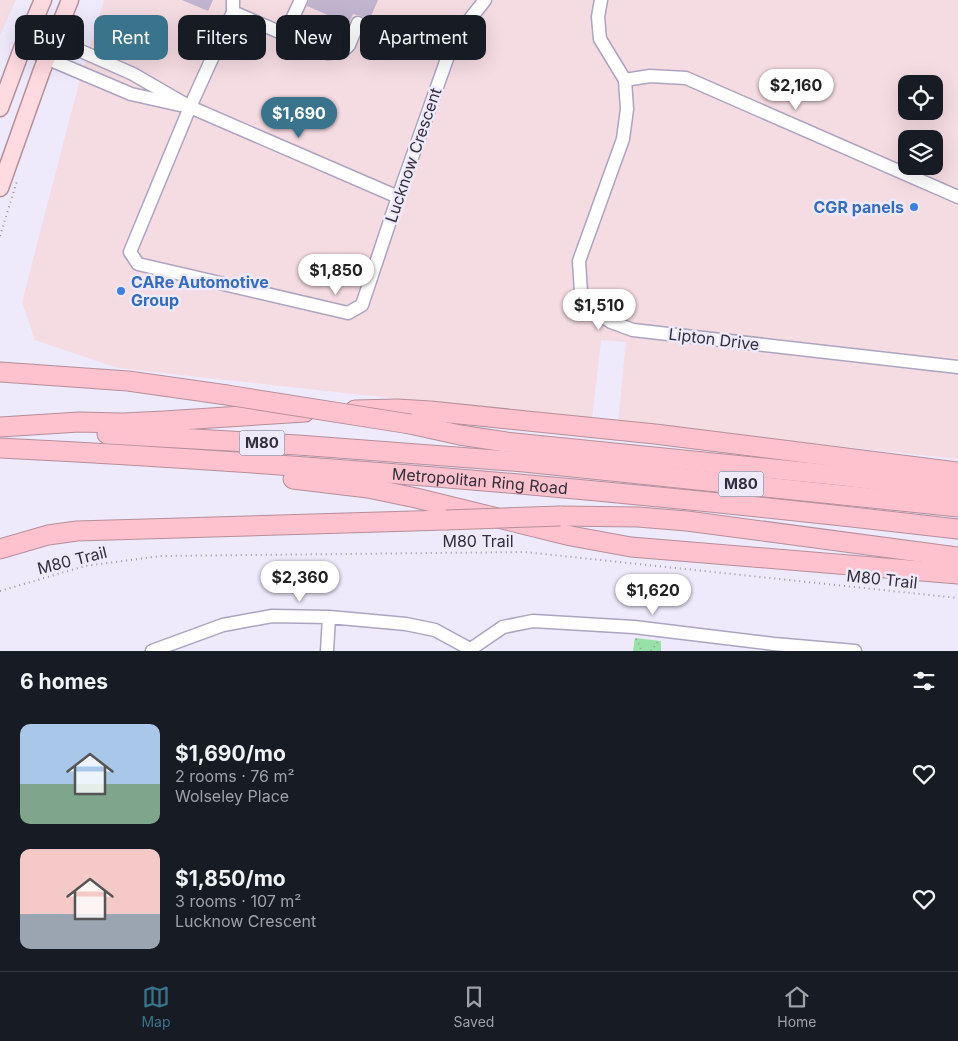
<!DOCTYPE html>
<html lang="en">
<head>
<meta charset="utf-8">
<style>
  :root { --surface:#171b24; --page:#20242c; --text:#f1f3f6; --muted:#9ea1a6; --line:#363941; --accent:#39748c }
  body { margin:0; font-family:Inter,sans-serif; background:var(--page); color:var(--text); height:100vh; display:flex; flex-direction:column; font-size:19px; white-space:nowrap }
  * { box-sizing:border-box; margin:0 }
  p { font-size:16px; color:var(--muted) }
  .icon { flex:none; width:28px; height:28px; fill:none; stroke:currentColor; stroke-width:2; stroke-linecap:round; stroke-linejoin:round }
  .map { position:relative; height:651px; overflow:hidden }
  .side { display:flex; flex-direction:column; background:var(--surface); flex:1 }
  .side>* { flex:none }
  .hud { position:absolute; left:15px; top:15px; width:500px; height:45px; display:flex; gap:10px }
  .buttons { position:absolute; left:898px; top:75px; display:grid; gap:10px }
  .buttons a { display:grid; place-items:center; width:45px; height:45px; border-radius:10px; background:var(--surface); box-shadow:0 5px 20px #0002; font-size:25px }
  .price { position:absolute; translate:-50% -42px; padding:0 11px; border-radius:18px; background:#fff; color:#222; font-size:16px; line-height:32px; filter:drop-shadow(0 1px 2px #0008) }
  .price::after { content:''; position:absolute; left:50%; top:30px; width:15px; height:11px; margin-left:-8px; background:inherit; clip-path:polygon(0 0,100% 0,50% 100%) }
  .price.current { background:var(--accent); color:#fff }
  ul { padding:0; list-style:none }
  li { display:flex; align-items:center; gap:15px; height:125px; padding:0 20px }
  li span { display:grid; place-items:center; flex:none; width:140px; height:100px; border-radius:10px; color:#555 }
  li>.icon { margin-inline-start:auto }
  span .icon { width:60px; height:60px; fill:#fffc; stroke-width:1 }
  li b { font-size:21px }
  h2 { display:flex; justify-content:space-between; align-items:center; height:60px; padding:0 20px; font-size:21px }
  .tag { padding:0 18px; border-radius:10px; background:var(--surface); box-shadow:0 5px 20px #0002; font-size:18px; line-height:45px }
  .tag.current { background:var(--accent); color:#fff }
  .tab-bar { display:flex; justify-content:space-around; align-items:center; height:70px; border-top:1px solid var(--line); background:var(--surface); font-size:14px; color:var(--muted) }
  .tab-bar a { display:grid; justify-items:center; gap:2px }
  .tab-bar .current { color:var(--accent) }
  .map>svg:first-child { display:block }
  .industrial { fill:#f5dbe2; fill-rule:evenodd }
  .green { fill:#97e1a9 }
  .building { fill:#c1b4cf }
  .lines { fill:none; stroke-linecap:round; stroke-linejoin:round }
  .minor-casing { stroke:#aca4c0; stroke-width:15 }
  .major-casing { stroke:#b68e9a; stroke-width:19 }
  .highway-casing { stroke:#b68e9a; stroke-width:21 }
  .path { stroke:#9d99a8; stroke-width:2; stroke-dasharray:1 4; stroke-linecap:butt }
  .minor { stroke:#fff; stroke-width:12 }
  .major { stroke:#fedae1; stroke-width:16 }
  .highway { stroke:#fdc2cd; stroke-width:19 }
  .highway-bridge-casing { stroke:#b68e9a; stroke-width:21; stroke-linecap:butt }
  .highway-bridge { stroke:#fdc2cd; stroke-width:19 }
  .shop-dot { fill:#3f7fe0; stroke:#eee9fb; stroke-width:2 }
  .labels { text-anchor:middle; stroke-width:5; stroke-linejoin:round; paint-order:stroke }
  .shield { fill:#eee9fb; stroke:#6a6674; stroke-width:1 }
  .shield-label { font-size:15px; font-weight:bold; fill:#322e3a }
  .street-label { font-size:16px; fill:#322e3a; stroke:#eee9fb }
  .shop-label { font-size:16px; font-weight:bold; fill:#366cbe; stroke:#eee9fb; text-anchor:end }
</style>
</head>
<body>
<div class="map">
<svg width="958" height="651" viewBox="0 0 958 651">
  <rect width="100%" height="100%" fill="#eee9fb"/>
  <path class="industrial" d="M0,0H16L0,35Z
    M104,0H958V459L618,422L626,342L601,340L592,420L118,368L35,340L22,302L79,83ZM906,84H934V111H906ZM906,139H934V166H906Z"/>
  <path class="green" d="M635,638L661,641V651H633Z"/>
  <path class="building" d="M182,0H213L208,11Z
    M309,0H378L369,21L362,16L353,14L344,34L326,26L330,16L307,6Z"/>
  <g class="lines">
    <defs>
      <path id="minor" d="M233,0V12L190,107L130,252L138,264L348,313L362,305L398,197L454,39L485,0
        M601,0L598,17L600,39L625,80L627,109L623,139L579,261L581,292L593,310L611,322L633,330L958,367
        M233,12L328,53L342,52L349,45L358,23
        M29,32L53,42L65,44L133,74L190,107L398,197
        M285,34L301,0
        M23,46L46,58L131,94L180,105
        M625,80L650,76L686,78L958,197
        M152,651L223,625L272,616L329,617L406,624L435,630L470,649
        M327,651L329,617
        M468,651L503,627L533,621L634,627L774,644L855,651"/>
      <path id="major" d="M0,108L23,46L43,0
        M0,188L42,70L70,0"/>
      <g id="highway">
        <path d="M0,372L128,381L227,395"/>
        <path d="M355,410L397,409L430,411L655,434L958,472"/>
        <path d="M410,424L460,435L506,442L844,476L958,490"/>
        <path d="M0,427L79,422L123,423L164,421L305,412"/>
        <path d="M107,434L298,445L524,462L958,507"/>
        <path id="s1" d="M0,448C320,464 640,492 958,529"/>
        <path d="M293,479L368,488L416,498L571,536L631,547L958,574"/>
        <path d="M560,516L638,517L687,521L958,557"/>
        <path d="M0,549L48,535L77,531L446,520"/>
      </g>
    </defs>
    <use href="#minor" class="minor-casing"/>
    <use href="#major" class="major-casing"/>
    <use href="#highway" class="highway-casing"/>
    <path class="path" d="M0,236L17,181
      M0,591L85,566L161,556L525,552L958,598
      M636,639L642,651
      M651,651L658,641"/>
    <use href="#minor" class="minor"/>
    <use href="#major" class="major"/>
    <use href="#highway" class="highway"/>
    <defs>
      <path id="highway-bridge" d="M227,395L410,424
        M446,520L560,516"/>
    </defs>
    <use href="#highway-bridge" class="highway-bridge-casing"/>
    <use href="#highway-bridge" class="highway-bridge"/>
  </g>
  <g class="shop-dot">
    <circle cx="914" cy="207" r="5"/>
    <circle cx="121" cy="291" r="5"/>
  </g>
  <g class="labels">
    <g class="shield">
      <rect x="239.5" y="430.5" width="45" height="25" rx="4"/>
      <rect x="718.5" y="471.5" width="45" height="25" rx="4"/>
    </g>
    <g class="shield-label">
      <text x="262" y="448">M80</text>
      <text x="741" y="489">M80</text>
    </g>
    <g class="street-label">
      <text transform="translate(413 155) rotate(-71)" y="6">Lucknow Crescent</text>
      <text transform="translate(714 339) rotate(7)" y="6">Lipton Drive</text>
      <text dy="6" stroke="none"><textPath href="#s1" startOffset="481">Metropolitan Ring Road</textPath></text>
      <text x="478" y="547">M80 Trail</text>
      <text transform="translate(72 560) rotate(-14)" y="6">M80 Trail</text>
      <text transform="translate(882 579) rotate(6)" y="6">M80 Trail</text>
    </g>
    <g class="shop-label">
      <text x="904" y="213">CGR panels</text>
      <text x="131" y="288" text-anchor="start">CARe Automotive<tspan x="131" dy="18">Group</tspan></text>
    </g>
  </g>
</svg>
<div class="buttons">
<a><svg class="icon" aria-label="locate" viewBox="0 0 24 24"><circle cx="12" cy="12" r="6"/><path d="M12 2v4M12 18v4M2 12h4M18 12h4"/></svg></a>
<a><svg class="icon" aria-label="layers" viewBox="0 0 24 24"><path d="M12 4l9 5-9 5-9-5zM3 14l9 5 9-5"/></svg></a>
</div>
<b class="price" style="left:796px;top:111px">$2,160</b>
<b class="price current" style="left:299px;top:139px">$1,690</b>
<b class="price" style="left:336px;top:296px">$1,850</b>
<b class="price" style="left:599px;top:331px">$1,510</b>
<b class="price" style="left:300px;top:603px">$2,360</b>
<b class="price" style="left:653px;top:616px">$1,620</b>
<div class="hud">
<a class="tag">Buy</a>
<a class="tag current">Rent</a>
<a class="tag">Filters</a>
<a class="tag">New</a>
<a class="tag">Apartment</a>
</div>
</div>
<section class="side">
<h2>6 homes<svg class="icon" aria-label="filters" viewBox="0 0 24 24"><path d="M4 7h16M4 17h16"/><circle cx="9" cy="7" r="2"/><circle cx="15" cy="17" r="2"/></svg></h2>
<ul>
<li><span style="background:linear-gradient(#a9c7e8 60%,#7fa58c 0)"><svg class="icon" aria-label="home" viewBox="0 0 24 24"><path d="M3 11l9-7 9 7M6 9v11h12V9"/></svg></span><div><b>$1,690/mo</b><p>2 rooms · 76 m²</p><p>Wolseley Place</p></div><svg class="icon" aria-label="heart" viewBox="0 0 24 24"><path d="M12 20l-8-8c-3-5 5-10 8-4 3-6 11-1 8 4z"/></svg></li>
<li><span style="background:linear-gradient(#f6c9c9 65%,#9aa5b1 0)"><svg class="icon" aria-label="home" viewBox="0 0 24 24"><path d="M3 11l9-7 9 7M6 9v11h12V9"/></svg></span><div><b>$1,850/mo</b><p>3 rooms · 107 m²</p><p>Lucknow Crescent</p></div><svg class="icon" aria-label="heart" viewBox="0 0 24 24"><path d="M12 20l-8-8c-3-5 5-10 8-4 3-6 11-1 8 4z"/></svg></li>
</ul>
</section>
<nav class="tab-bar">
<a class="current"><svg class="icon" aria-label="map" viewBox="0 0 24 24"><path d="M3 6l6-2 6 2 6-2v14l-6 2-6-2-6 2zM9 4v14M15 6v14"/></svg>Map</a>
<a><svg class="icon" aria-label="saved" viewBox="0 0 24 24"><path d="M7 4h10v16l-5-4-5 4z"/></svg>Saved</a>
<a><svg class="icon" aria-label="home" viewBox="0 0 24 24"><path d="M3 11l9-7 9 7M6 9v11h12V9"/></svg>Home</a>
</nav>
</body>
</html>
